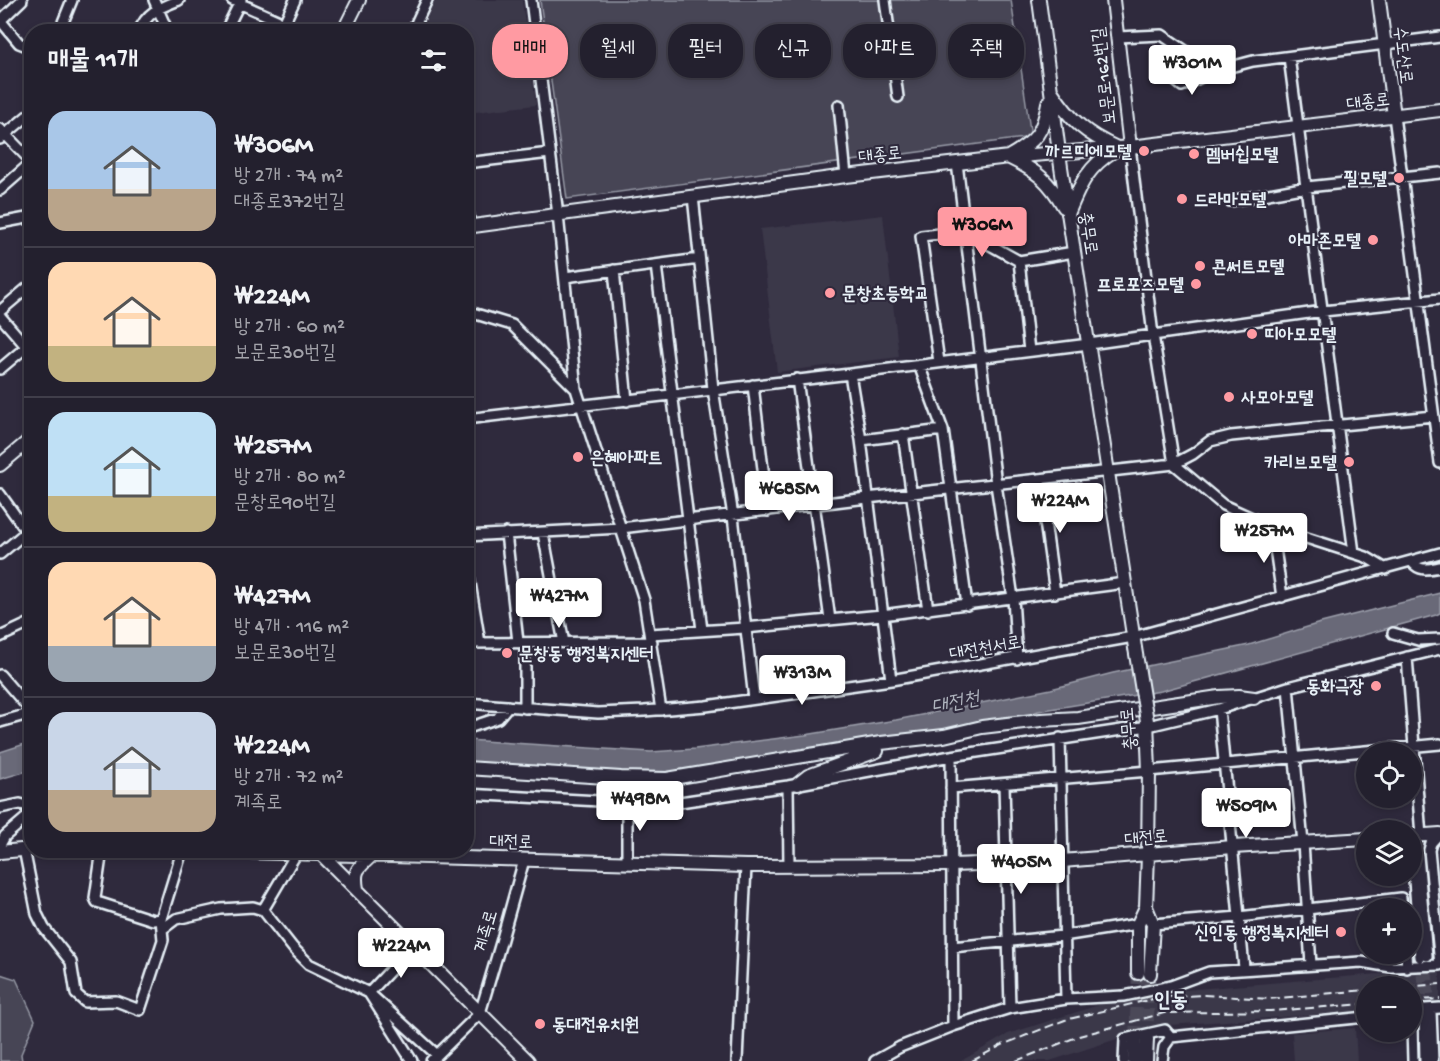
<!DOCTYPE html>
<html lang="ko">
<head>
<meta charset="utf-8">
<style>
  :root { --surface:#23202e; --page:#2f2d3a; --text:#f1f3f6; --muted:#a3a3aa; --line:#403e4a; --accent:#ff9aa2 }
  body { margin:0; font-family:"Gochi Hand","Poor Story",sans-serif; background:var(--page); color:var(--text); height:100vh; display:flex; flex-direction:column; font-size:22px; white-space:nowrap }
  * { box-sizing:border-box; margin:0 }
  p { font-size:20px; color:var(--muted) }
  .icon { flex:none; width:33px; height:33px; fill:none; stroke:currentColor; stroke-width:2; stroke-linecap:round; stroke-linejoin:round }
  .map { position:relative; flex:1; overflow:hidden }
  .sheet { position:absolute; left:24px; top:24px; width:450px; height:834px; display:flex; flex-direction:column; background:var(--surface); border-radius:24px; box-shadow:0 3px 9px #0003,0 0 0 2px var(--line) }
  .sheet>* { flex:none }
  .banner { position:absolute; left:492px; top:24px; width:570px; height:54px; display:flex; gap:12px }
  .controls { position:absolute; left:1356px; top:742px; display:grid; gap:12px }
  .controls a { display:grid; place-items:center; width:66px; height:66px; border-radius:50%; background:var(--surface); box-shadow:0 3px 9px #0003,0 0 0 2px var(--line); font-size:30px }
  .price { position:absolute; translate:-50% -51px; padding:0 14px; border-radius:6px; background:#fff; color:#222; font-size:20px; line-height:39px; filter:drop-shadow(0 2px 3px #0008) }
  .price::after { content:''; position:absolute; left:50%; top:36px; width:18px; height:14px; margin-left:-9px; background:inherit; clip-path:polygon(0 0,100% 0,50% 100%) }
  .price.on { background:var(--accent); color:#111 }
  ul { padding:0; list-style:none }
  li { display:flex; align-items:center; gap:18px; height:150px; padding:0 24px }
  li+li { border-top:2px solid var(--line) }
  li span { display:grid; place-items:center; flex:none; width:168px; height:120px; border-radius:18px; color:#555 }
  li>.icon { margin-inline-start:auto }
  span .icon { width:72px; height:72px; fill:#fffc; stroke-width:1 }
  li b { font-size:26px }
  h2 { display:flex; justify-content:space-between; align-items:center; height:72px; padding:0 24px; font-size:26px }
  .chip { padding:0 21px; border-radius:24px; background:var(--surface); box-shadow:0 3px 9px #0003,0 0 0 2px var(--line); font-size:21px; line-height:54px }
  .chip.on { background:var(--accent); color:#111 }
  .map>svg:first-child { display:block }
  .built { fill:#3b3749 }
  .green { fill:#464455; stroke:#979aa6; stroke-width:1.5 }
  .water { fill:#696978; stroke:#9c9fab; stroke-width:1.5 }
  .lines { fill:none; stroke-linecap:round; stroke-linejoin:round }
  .minor-tunnel { stroke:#4b4859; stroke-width:9; stroke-dasharray:9 4.5; stroke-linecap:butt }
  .major-tunnel { stroke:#4b4859; stroke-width:12; stroke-dasharray:12 6; stroke-linecap:butt }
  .minor-casing { stroke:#e8f1f8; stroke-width:14 }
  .major-casing { stroke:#e8f1f8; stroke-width:16 }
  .minor { stroke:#2f2a3d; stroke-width:9 }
  .major { stroke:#2f2a3d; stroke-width:12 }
  .rail { stroke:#e8f1f8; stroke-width:2; stroke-dasharray:9 4.5; stroke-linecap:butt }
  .major-bridge-casing { stroke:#e8f1f8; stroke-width:16; stroke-linecap:butt }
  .major-bridge { stroke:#2f2a3d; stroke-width:12 }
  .poi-dot { fill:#ff9aa2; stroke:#2f2a3d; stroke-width:2 }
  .labels { text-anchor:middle; stroke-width:4.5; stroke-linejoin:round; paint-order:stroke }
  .street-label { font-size:18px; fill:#e8f1f8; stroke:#2f2a3d }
  .poi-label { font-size:18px; font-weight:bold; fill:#e8f1f8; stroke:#2f2a3d; text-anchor:start }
  .water-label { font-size:20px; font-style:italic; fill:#afb4be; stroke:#2f2a3d }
  .quarter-label { font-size:21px; font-weight:bold; fill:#e8f1f8; stroke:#2f2a3d }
</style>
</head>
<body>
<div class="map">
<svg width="1440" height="1061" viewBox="0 0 1440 1061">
  <rect width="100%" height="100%" fill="#2f2a3d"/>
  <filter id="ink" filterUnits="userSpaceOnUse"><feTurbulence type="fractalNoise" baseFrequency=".0167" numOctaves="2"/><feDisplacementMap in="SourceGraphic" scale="12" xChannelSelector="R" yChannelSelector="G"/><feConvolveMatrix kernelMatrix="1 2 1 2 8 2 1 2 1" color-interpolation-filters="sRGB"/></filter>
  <g filter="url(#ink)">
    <path class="built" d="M435,0H522L536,105L467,113L466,32H421Z
      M883,215L899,357L777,372L760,229Z
      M1440,969V1006L1412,1007V987H1366V1011L1169,1025L1123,1037L1050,1061H961L1008,1034L1108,1002L1184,990Z
      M1355,1028L1357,1061H1294L1292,1033Z"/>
    <path class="green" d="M540,0H1011L1031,137L567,199Z
      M0,974L16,979L35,1020L21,1054L22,1061H0Z"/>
    <path class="water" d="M1440,593V613L1436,615L1161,691L1038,711L1026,716L659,774L467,764V740L651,752L695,749L805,735L896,720L1051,689L1113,673L1249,645L1317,624Z
      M31,742V770L0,779V752Z"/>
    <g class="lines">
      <path class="minor-tunnel" d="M1427,958L1431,1012
        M1420,960L1424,1014"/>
      <path class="major-tunnel" d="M1135,1038L1138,973
        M1147,1039L1150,974"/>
      <defs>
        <path id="minor" d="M154,0L168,32
          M232,0L277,20L282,27L292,32
          M531,0L558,215L576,389L644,600L661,710
          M885,0L898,97
          M0,20L19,43L32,48
          M0,21L22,0
          M59,32L72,0
          M139,32C146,12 161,7 179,0
          M225,32L241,0
          M280,32L295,0
          M412,32L427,0
          M1117,37L1162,35L1215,71
          M1289,57L1354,553
          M1173,79L1182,86L1215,71L1253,61L1440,37
          M839,105L846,176
          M1394,116L1440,463
          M0,129L32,162
          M0,139L32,112
          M1130,147L1153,335L1174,464L1223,505L1272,527L1366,557L1386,569
          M466,163L550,153
          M957,163L996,484L1013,598L1017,659
          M0,190L32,162
          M693,196L713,389L733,516L754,699
          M466,198L470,226
          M1230,201L1307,187L1440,173
          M0,223L32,217
          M1019,261L1029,351
          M1019,261L1074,252
          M656,265L702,630
          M614,270L627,401
          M565,277L699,259
          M0,311L32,284
          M466,311L512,325L576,389
          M0,316L32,353
          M939,362L921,236L965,231L1019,261
          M919,365L943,430L967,605
          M0,369L32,342
          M850,374L861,440L891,680
          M797,379L830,620
          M753,385L768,511
          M466,419L850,374L1089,344L1323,311L1440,299
          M903,434L928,610
          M861,440L943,430
          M1039,479L1055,593
          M0,494L27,532L32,566
          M1272,527L1282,597
          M506,533L518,642
          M543,533L564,643
          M466,536L621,528L867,498L1174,464L1193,454L1210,441L1231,436L1433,416
          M0,554L32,527
          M466,559L480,643
          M1412,562C1420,572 1429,569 1440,567
          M1393,633L1418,640L1440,639
          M650,634L745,628L882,615L1125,583
          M0,637L32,622
          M466,643L652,642
          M525,643V708
          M1407,657L1421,836
          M0,675L32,712
          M1288,687L1303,843L1311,965
          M466,703L598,713L644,711L706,706L891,680L1133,637L1440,553
          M1219,709L1244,968
          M0,722L32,713
          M466,724L471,727L498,718L508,706
          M1060,738L1066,999
          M951,756L953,1026
          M1004,784L1010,1008
          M788,786L789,866
          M951,788L1149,771L1440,744
          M466,794L637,803H673L788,786L951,756L1148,726L1219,709L1288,687L1440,649
          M0,808L20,804L32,807
          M1414,836L1415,849L1418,856L1427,956
          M0,845L5,836L32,813
          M24,849L37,914L44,928L71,962L76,994L85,1002L116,1001L140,1010L163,940L161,919L182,851
          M1415,849L1412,855L1420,957
          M102,850L95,898L97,902L153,920L161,919
          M627,862V803
          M263,910L296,854
          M1153,924L1239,917L1401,898L1402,909
          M164,928L176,919L221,909L253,907L263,910L293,948L309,964L369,993L412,1061
          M413,946L369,993L437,1055
          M952,947L1063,936L1138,924
          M1406,954L1407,968
          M1412,1010L1440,1008
          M1431,1012L1433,1061
          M1424,1014L1425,1061
          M1412,1026L1413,1061
          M431,1061L480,1013L502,939L524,860
          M737,1061L746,866
          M875,1061L900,1047L953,1026L1010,1008L1066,999L1124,996L1171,986L1209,972L1361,962L1391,967L1440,965L1429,850L1431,843L1439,834
          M1124,1061L1125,1039L1165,1030L1171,1037L1366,1017
          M1162,1061L1164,1047L1171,1037"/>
        <path id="major" d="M1039,0L1061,167L1135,648
          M1113,0L1130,147
          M1379,0L1394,116
          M343,32L359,0
          M1052,92C1071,121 1086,134 1117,148
          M1010,156C1036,141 1043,133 1048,103
          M1010,158C1037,171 1049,181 1064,207
          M1068,214C1080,185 1087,167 1115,150
          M466,227L846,176L1009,157L1130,147L1440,110
          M0,465L32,438
          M466,768L621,778L667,779L881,743L944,736L982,727L1041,720L1078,718L1219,697L1239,696L1254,698
          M798,784L808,776L877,751
          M1412,836L1440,834
          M178,850L746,866L952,865L1062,861L1233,847L1366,839
          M0,852L32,849
          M322,855L528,1061
          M357,889C354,871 357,869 370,857
          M1146,907L1153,924L1150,974
          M1138,973V924L1146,907L1148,855L1149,771L1147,721
          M1134,1061L1135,1038
          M1146,1061L1147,1039"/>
      </defs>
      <use href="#minor" class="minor-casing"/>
      <use href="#major" class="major-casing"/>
      <use href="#minor" class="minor"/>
      <use href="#major" class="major"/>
      <path class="rail" d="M1406,987L1440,984
        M1412,1000L1440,999
        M972,1061L1002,1045L1065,1020L1161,997L1204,995L1269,999L1366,990
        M1016,1061L1079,1036L1164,1013L1270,1011L1366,1004"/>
      <defs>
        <path id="major-bridge" d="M1135,648L1147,721"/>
      </defs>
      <use href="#major-bridge" class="major-bridge-casing"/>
      <use href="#major-bridge" class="major-bridge"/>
    </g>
  </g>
  <g class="poi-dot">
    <circle cx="1144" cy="151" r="6"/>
    <circle cx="1194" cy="154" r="6"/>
    <circle cx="1399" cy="178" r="6"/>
    <circle cx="1182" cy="199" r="6"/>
    <circle cx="1373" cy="240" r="6"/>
    <circle cx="1200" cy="266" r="6"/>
    <circle cx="1196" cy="284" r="6"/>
    <circle cx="830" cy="293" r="6"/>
    <circle cx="1252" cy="334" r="6"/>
    <circle cx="1229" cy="397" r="6"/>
    <circle cx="578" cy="457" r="6"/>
    <circle cx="1349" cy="462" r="6"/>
    <circle cx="507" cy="653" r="6"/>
    <circle cx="1376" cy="686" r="6"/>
    <circle cx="1341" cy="932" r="6"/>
    <circle cx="540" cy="1024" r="6"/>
  </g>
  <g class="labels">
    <g class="street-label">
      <text transform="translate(1404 55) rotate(83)" y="6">수도산로</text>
      <text transform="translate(1103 76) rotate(-97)" y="6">보문로162번길</text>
      <text transform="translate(1368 101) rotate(-7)" y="6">대종로</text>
      <text transform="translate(880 154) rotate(-6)" y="6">대종로</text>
      <text transform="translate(1089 233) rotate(81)" y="6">충무로</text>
      <text transform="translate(985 647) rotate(-10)" y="6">대전천서로</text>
      <text transform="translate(1128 729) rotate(-95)" y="6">충무로</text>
      <text transform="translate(1146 837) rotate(-5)" y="6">대전로</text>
      <text transform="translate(511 841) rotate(1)" y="6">대전로</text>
      <text transform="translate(485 931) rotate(-74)" y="6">계족로</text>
    </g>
    <g class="poi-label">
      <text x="1132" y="157" text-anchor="end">까르띠에모텔</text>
      <text x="1206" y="160">멤버쉽모텔</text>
      <text x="1387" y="184" text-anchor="end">필모텔</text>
      <text x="1194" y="205">드라마모텔</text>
      <text x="1361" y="246" text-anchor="end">아마존모텔</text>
      <text x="1212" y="272">콘써트모텔</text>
      <text x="1184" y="290" text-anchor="end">프로포즈모텔</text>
      <text x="842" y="299">문창초등학교</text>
      <text x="1264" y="340">띠아모모텔</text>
      <text x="1241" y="403">사모아모텔</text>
      <text x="590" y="463">은혜아파트</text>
      <text x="1337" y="468" text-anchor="end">카리브모텔</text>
      <text x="519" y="659">문창동 행정복지센터</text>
      <text x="1364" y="692" text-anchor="end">동화극장</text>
      <text x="1329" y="938" text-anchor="end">신인동 행정복지센터</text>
      <text x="552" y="1030">동대전유치원</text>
    </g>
    <g class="water-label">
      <text transform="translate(955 701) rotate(-11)" y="7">대전천</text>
    </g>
    <g class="quarter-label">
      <text x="1171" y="1006">인동</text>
    </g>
  </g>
</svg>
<div class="controls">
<a><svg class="icon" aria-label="locate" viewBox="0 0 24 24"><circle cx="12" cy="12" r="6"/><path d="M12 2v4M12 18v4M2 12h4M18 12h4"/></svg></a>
<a><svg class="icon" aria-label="layers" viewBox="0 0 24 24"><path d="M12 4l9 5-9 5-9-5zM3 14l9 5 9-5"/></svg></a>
<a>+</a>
<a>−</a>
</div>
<b class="price" style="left:1192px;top:96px">₩301M</b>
<b class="price on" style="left:982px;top:258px">₩306M</b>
<b class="price" style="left:789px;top:522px">₩685M</b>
<b class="price" style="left:1060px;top:534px">₩224M</b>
<b class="price" style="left:1264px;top:564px">₩257M</b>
<b class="price" style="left:559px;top:629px">₩427M</b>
<b class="price" style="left:802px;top:706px">₩313M</b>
<b class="price" style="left:640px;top:832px">₩498M</b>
<b class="price" style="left:1246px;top:839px">₩509M</b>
<b class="price" style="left:1021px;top:895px">₩405M</b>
<b class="price" style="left:401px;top:979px">₩224M</b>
<div class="banner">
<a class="chip on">매매</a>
<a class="chip">월세</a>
<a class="chip">필터</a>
<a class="chip">신규</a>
<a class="chip">아파트</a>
<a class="chip">주택</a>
</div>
<section class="sheet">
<h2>매물 11개<svg class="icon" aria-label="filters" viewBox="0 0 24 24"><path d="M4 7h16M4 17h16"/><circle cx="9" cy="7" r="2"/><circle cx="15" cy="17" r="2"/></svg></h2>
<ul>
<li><span style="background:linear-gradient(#a9c7e8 65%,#b9a48a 0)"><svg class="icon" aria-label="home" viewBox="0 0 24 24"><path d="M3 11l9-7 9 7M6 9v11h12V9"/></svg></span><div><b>₩306M</b><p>방 2개 · 74 m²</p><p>대종로372번길</p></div></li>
<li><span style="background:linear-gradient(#ffd9b3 70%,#c2b280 0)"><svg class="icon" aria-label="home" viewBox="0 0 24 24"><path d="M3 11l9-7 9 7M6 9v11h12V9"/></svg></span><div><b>₩224M</b><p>방 2개 · 60 m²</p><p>보문로30번길</p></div></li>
<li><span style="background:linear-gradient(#bfe0f5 70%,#c2b280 0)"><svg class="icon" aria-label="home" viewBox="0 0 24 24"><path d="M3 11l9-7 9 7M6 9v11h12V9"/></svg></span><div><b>₩257M</b><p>방 2개 · 80 m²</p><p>문창로90번길</p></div></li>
<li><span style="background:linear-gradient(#ffd9b3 70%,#9aa5b1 0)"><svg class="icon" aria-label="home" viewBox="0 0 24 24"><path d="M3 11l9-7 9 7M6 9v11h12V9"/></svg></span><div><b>₩427M</b><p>방 4개 · 116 m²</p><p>보문로30번길</p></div></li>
<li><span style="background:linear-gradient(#c9d6e8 65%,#b9a48a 0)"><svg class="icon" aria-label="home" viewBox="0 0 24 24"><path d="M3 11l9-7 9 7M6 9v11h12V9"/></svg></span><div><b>₩224M</b><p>방 2개 · 72 m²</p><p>계족로</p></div></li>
</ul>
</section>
</div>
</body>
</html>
